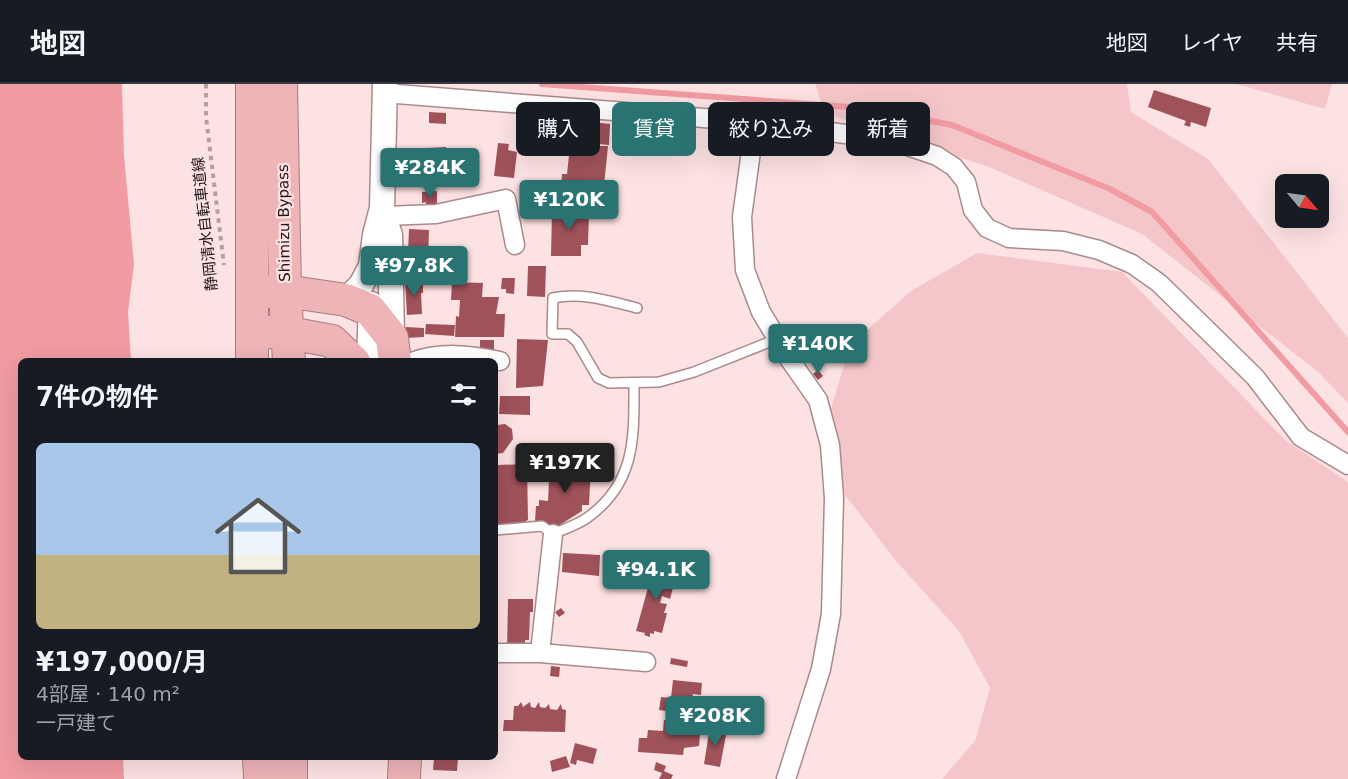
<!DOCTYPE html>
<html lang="ja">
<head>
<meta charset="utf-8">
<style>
  :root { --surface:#171b24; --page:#20242c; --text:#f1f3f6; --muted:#9ea1a6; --line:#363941; --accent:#297372 }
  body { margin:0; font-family:"DejaVu Sans","Noto Sans JP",sans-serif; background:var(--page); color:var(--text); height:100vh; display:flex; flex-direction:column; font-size:22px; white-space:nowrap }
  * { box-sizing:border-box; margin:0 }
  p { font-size:20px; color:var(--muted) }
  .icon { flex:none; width:33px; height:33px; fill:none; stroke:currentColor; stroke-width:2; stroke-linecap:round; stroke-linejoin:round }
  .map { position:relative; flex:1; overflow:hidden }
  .drawer { position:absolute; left:18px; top:274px; width:480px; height:402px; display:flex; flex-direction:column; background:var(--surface); border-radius:9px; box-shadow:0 6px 24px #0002 }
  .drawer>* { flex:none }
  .guide { position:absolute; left:516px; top:18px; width:570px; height:54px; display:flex; gap:12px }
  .needle { width:39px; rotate:119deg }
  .tools { position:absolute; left:1275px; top:90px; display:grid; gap:12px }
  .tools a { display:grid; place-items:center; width:54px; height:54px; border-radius:9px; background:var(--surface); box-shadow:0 6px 24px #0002; font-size:30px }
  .price { position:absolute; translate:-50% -51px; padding:0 14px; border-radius:6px; background:var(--accent); color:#fff; font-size:20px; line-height:39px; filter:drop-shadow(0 2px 3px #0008) }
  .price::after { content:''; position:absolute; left:50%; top:36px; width:18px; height:14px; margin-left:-9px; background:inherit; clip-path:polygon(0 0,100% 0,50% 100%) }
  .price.on { background:#222; color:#fff }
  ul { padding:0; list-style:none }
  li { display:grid; align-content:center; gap:12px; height:318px; padding:0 18px }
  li+li { border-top:2px solid var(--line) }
  li span { display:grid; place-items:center; height:186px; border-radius:9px; color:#555 }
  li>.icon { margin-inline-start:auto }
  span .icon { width:108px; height:108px; fill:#fffc; stroke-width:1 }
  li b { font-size:26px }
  h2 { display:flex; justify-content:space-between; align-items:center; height:72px; padding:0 18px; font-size:26px }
  .chip { padding:0 21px; border-radius:9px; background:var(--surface); box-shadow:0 6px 24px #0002; font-size:21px; line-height:54px }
  .chip.on { background:var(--accent); color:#fff }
  header { display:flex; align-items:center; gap:36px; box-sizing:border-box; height:84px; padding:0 30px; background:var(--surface); border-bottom:2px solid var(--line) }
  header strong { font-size:28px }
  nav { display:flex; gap:33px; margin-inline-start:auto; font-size:21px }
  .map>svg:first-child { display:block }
  .green { fill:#f5c6c9 }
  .water { fill:#f19ba2 }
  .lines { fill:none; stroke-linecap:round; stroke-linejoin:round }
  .stream { stroke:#f19ba2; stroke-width:6 }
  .building { fill:#a0525b }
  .lane-casing { stroke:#aa8b8d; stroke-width:12 }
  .street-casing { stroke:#aa8b8d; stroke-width:21 }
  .secondary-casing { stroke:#aa8b8d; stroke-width:27 }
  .highway-casing { stroke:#a67d7f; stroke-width:34 }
  .path { stroke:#b49f9f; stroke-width:4; stroke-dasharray:4.5 4.5; stroke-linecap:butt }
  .lane { stroke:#fff; stroke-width:9 }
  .street { stroke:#fff; stroke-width:18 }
  .secondary { stroke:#fff; stroke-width:24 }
  .highway { stroke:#eeb4b8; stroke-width:32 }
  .labels { text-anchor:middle; stroke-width:4.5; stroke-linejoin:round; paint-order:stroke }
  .street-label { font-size:15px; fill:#211616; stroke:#fde2e3 }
</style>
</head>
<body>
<header>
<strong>地図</strong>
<nav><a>地図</a><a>レイヤ</a><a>共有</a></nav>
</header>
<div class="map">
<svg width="1348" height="695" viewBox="0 0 1348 695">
  <rect width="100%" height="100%" fill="#fde2e3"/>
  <path class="green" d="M815,0H1127L1131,28L1208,75L1348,254V319L1318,288L1142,150L989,83L825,29Z
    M1236,0H1332L1325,25Z
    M977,169L1122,188L1285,356L1348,398V695H942L975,657L990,604L959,547L897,478L838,402L828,335L850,261L911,207Z"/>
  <path class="water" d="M0,0H122L124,72L134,180L128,228L131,277L21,278V674H123L124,695H0Z"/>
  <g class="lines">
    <path class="stream" d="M542,0L863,24L952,41L1110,105L1152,128L1348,348"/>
  </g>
  <path class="building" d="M1154,6L1211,24L1206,43L1191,38L1190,43L1184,41L1186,37L1148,23Z
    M429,28L446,29V40L429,39Z
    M592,38L610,40L609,61L576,58L577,42L592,43Z
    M498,59L509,60L508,66L517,68L514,94L494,92Z
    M570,62L596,64V62H608L602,121L564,118L565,106H561L562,90H567Z
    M446,63L447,95L427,96L426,64Z
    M531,105L559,106V115L531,114Z
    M437,107V124H426V118L422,119V108Z
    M555,123H579V128L589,129L588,161H581V172H551L552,127H555Z
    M409,145L429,146L428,178H422L421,193L407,192Z
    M528,182H546L545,213L527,212Z
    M502,194H515L514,210L506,209V205H501Z
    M423,196V209H421L422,230L407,231L405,197Z
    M452,198L483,199L482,213H499L496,230H505L504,253H455L456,232L459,233L460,216H451Z
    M426,240L455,241L454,252L425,250Z
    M406,243L424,244V253L406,254Z
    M517,255L548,256L543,302L516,304Z
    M480,256H494V269H480Z
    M818,286L823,292L818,296L813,290Z
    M500,312H530V331L499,330Z
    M495,337L497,341L505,340L512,345L513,355L503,369L495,370Z
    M555,377L591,379L589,421H582V427L558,442L540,441L535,438L536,422H539V416L548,417L549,397H554Z
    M527,380L528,436L515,442L495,444V386L498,381Z
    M563,469L600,471L599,492L562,488Z
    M654,482L677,488L670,515L662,512L660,519L667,520L664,529H667L662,549L654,547V550L650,549V553L644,551L645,549L636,547Z
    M495,515H498V541H495Z
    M508,515H533V528H530L529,556H525V566H507Z
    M561,524L565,529L559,533L555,528Z
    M671,574L688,577L687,583L670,580Z
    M551,582L560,583L559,593L550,592Z
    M673,596L702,599L701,611L693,610L690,630L659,626L661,613L671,614Z
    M695,615L706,618L703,632L691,629Z
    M521,618L523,623L530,618L531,623L535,624L539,618L540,623L545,624L549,620L550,625L557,626L561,620L562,625L566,626L565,648L503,647L504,636H513L514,622H518Z
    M664,636L701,638L699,662L684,664L683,671L638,668L639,654H647L648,646L663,647Z
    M710,643L727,646L720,683L704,680Z
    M575,659L597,665L593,680L577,676L576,681L570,679Z
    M566,672L570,683L552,688L550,677Z
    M434,674H458L457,687L433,686Z
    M656,678L666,682L664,687L673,691L671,695H659L662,689L654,686Z"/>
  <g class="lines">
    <defs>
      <path id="lane" d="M637,224C609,217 582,208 553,214L552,250H568L577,258L598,294L609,299L659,298L694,288L777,255
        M495,446L542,442L553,450C564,445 577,441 587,434C636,399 634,354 634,300"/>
      <path id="street" d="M384,9L755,38L890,56L937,72L954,83L966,98L973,126L987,144L1009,154L1063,157L1099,166L1132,180L1159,199L1255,293L1301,353L1348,381
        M755,38L742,133L745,186L761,228L790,276L818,316L830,361L834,414L831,530L821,585L786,695
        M385,132L436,130L506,115L515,161
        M412,278C440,267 471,271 500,277
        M495,569H540L646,578
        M540,569L553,450"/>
      <path id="secondary" d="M384,132L390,151L392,254
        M346,216L361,201L371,182L375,151L382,124L385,0
        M369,278L371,220"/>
      <path id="highway" d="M281,0L285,207L289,278
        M265,208L285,207L346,216L370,226L392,254L395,278
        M268,248L289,249L332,257L354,278
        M252,278V0
        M259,674L260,695
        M291,674V695
        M404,695L405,674"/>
    </defs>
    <use href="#lane" class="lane-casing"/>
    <use href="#street" class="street-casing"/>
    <use href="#secondary" class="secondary-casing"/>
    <use href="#highway" class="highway-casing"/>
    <path class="path" d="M206,0V33L224,181"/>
    <use href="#lane" class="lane"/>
    <use href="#street" class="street"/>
    <use href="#secondary" class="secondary"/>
    <use href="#highway" class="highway"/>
  </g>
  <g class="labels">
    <g class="street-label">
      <text transform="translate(284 139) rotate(-91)" y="5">Shimizu Bypass</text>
      <text transform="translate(205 140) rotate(-96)" y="5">静岡清水自転車道線</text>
    </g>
  </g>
</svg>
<div class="tools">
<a><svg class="needle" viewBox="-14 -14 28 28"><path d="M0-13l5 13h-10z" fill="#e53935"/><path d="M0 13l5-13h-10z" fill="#9ea1a6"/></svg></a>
</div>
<b class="price" style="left:430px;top:115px">¥284K</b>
<b class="price" style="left:569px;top:147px">¥120K</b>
<b class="price" style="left:414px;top:213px">¥97.8K</b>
<b class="price" style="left:818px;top:291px">¥140K</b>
<b class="price on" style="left:565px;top:410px">¥197K</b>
<b class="price" style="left:656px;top:517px">¥94.1K</b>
<b class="price" style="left:715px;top:663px">¥208K</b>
<div class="guide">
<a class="chip">購入</a>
<a class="chip on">賃貸</a>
<a class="chip">絞り込み</a>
<a class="chip">新着</a>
</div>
<section class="drawer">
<h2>7件の物件<svg class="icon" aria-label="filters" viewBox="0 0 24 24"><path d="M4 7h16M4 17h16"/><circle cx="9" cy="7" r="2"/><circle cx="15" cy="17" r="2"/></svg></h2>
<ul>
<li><span style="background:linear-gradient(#a9c7e8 60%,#c2b280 0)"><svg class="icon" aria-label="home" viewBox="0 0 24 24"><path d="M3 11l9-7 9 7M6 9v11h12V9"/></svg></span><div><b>¥197,000/月</b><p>4部屋 · 140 m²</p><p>一戸建て</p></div></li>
</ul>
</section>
</div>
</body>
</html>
